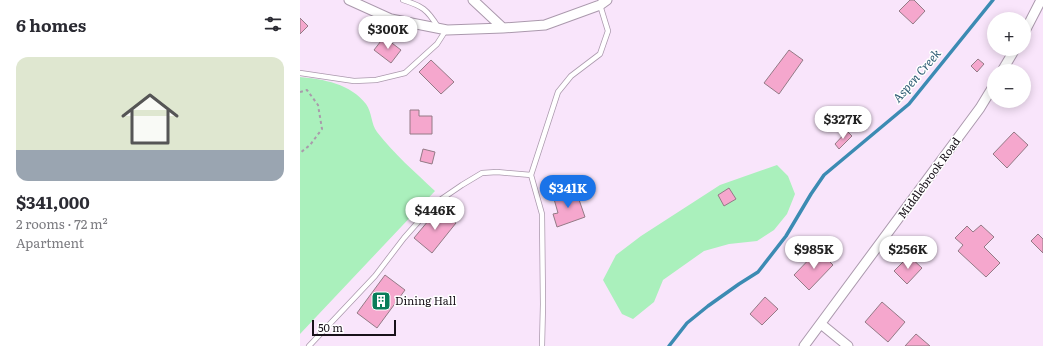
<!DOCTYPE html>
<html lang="en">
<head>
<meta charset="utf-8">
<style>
  :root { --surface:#fff; --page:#f7f7f7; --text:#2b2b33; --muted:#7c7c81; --accent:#1a73e8 }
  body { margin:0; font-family:Literata,serif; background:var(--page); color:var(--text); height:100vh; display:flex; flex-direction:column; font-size:15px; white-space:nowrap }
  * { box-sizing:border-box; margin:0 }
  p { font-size:13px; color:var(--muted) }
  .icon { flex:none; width:22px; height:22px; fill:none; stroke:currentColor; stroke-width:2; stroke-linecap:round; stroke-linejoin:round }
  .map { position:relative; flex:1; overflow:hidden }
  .drawer { display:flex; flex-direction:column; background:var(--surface); width:300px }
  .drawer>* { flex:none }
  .buttons { position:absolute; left:687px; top:12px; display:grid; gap:8px }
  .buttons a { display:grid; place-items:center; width:44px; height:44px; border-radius:50%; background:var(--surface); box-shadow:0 2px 10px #0003; font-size:20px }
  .scale { position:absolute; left:12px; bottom:10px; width:84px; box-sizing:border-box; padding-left:4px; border:2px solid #181119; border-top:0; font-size:11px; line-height:14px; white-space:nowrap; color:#181119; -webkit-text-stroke:3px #fff; paint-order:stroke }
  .price { position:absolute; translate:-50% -34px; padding:0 9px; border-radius:14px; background:#fff; color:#222; font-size:13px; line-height:26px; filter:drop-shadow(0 1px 2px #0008) }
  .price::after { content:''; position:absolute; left:50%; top:24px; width:12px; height:9px; margin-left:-6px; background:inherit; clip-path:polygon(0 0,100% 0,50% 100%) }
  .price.on { background:var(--accent); color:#fff }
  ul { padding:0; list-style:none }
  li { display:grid; align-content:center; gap:8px; height:212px; padding:0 16px }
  li span { display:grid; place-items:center; height:124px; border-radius:12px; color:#555 }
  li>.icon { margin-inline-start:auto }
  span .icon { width:72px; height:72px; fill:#fffc; stroke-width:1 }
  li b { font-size:17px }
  h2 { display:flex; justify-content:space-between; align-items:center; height:48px; padding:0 16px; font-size:17px }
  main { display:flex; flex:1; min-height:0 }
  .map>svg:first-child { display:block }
  .green { fill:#aaf0bc }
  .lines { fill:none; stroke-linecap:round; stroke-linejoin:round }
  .stream { stroke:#3c8bb3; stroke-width:3.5 }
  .building { fill:#f5a7cd; stroke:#947a86 }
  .service-casing { stroke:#ab99ad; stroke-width:6 }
  .minor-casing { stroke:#ab99ad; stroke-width:11 }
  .path { stroke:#a99aab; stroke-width:2; stroke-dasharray:3 3; stroke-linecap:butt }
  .service { stroke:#fff; stroke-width:4.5 }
  .minor { stroke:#fff; stroke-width:9 }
  .labels { text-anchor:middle; stroke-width:3; stroke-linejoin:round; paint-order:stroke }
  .street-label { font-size:11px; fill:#181119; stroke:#fff }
  .poi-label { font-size:11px; fill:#181119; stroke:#fff; text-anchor:start }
  .water-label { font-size:12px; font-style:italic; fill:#2f5d75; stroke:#fff }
</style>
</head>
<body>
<main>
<section class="drawer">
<h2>6 homes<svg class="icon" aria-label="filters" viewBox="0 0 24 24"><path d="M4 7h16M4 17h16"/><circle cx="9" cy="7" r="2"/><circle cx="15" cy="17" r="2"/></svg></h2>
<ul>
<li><span style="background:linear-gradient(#dfe7d0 75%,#9aa5b1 0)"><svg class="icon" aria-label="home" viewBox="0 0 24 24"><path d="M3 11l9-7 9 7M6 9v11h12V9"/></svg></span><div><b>$341,000</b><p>2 rooms · 72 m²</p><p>Apartment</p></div></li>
</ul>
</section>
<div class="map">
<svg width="743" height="346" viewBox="0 0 743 346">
  <rect width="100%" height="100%" fill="#f9e5fb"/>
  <path class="green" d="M0,77C23,79 51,84 66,104C72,112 71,124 77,132C94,154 115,172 135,191L0,334Z
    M477,165L488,176L495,194L487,214L474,230L457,241L429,244L404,251L363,280L354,302L333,319L322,314L303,280L316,255L341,236L420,185Z"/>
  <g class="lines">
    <path class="stream" d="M369,346L387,323L408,306L439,284L458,272L486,236L511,194L524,175L609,104L693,0"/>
  </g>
  <path class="building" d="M610,0H614L625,11L613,24L599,11Z
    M0,18L8,26L0,34Z
    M84,37L101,50L91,63L74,50Z
    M489,50L503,60L479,94L464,83Z
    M678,59L684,64L677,72L671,66Z
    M131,60L154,82L141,94L119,72Z
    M110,110H119V116H132V134H110Z
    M547,131L552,136L539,149L535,144Z
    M714,132L728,145L707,168L693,154Z
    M123,149L135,152L132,164L120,161Z
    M429,188L436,199L424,206L418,195Z
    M276,191L285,217L257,227L253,214L258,213L254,199Z
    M138,209L156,223L132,253L114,238Z
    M681,225L694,237L684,247L700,263L686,277L658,251L663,245L655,238L667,226L673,232Z
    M738,234L743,239V253L731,241Z
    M518,250L533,265L509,290L494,275Z
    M609,256L622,268L607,284L594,271Z
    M85,275L105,290L77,328L57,313Z
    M465,297L478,309L462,325L450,314Z
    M582,302L605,322L588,342L565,322Z
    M616,334L630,346H605Z"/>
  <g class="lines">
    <defs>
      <path id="service" d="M103,0C122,6 127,9 138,27
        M0,73L54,81L76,80L105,73L137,44L146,30
        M9,346L75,276L104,238L127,212L140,200L162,185L182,173L197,172L231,175
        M242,346L243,304L242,214L231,175L258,92L271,76L300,54L308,31L300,5"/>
      <path id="minor" d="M49,0L91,19L147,30L203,28L245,25L300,5L307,0
        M173,0L203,28
        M724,33L741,0
        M702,71L715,49
        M521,324L548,346
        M504,346L680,108L694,85"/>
    </defs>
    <use href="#service" class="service-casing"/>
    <use href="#minor" class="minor-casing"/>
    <path class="path" d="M0,92L7,90L18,105L22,129L10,145L0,153"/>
    <use href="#service" class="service"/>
    <use href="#minor" class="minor"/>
  </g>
  <defs>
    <symbol id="building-square" viewBox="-11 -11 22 22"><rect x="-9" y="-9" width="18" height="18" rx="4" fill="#097d5a" stroke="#fff"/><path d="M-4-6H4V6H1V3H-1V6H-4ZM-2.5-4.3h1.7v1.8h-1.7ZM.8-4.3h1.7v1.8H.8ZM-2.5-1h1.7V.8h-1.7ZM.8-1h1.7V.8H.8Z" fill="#fff"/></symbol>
  </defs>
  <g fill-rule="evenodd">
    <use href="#building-square" x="70" y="290" width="22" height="22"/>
  </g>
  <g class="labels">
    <g class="street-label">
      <text transform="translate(629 178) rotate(-54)" y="4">Middlebrook Road</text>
    </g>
    <g class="poi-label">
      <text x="95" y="305">Dining Hall</text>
    </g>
    <g class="water-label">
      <text transform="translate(617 76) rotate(-49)" y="4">Aspen Creek</text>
    </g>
  </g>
</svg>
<div class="buttons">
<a>+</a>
<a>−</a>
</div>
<div class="scale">50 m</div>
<b class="price" style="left:88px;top:50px">$300K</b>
<b class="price" style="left:543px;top:140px">$327K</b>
<b class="price on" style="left:268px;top:209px">$341K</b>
<b class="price" style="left:135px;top:231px">$446K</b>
<b class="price" style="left:514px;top:270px">$985K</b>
<b class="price" style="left:608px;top:270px">$256K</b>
</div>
</main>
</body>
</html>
